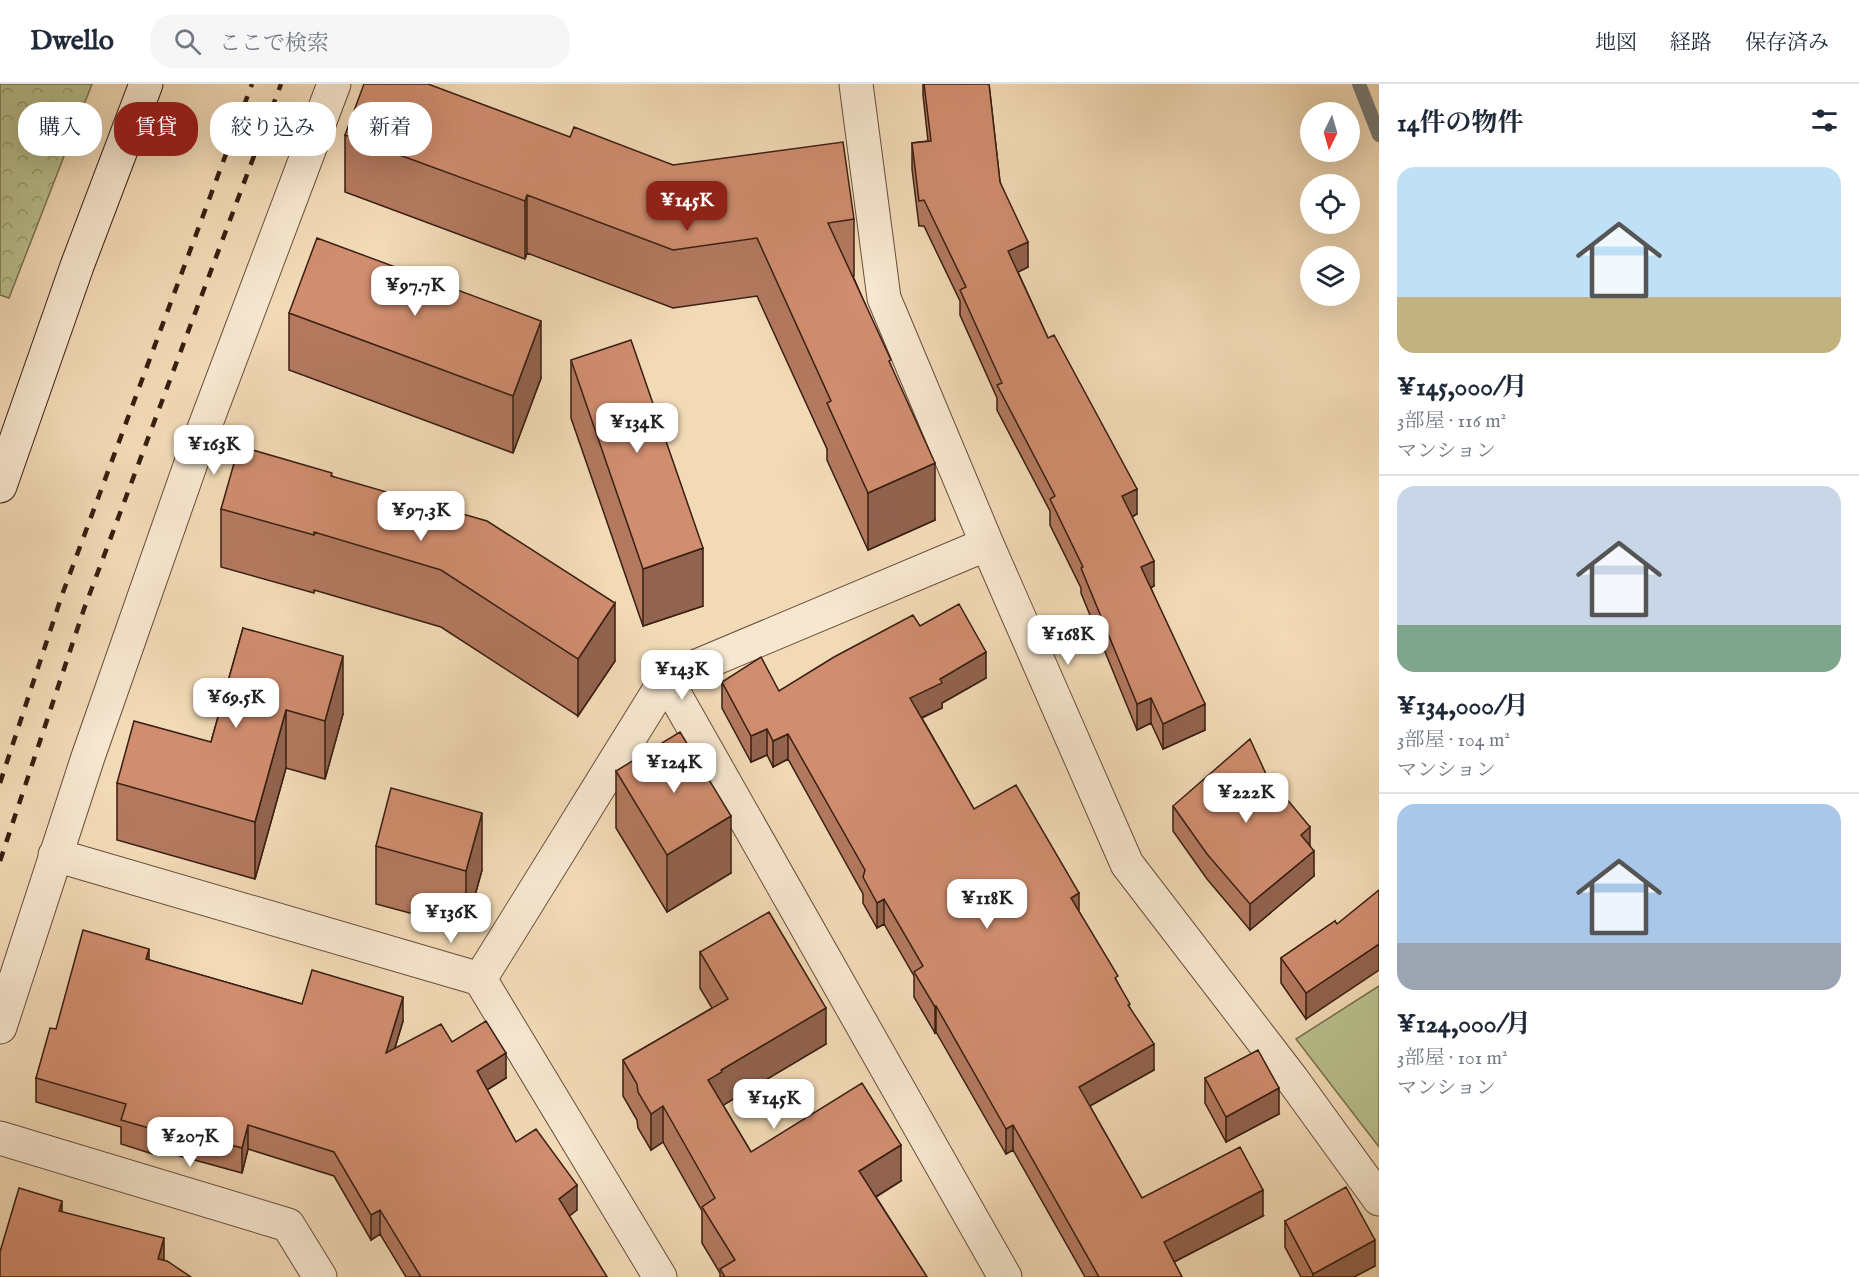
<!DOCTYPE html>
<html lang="ja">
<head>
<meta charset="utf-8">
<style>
  :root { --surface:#fff; --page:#f6f6f7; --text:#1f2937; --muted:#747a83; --line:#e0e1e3; --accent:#8f2418 }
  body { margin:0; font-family:"IM FELL English","Noto Serif JP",serif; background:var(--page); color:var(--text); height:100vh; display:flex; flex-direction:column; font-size:22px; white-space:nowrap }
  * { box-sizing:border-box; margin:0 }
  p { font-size:20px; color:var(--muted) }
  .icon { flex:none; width:33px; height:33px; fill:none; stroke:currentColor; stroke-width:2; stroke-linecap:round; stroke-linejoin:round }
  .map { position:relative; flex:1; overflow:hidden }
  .panel { display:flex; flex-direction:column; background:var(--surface); width:480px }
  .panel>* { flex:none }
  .guide { position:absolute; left:18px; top:18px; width:570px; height:54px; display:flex; gap:12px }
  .needle { width:39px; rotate:185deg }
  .buttons { position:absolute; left:1300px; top:18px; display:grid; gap:12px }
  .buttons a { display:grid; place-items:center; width:60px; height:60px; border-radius:50%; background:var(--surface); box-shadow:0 6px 24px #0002; font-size:30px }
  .price { position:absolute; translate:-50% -51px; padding:0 14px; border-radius:12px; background:#fff; color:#222; font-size:20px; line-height:39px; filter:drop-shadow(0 2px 3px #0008) }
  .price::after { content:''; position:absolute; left:50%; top:36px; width:18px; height:14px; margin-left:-9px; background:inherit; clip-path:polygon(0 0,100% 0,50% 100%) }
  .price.on { background:var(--accent); color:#fff }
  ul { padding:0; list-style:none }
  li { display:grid; align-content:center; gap:12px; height:318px; padding:0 18px }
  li+li { border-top:2px solid var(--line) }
  li span { display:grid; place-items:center; height:186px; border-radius:18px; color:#555 }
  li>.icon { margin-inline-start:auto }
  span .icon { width:108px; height:108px; fill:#fffc; stroke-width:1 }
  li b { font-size:26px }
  h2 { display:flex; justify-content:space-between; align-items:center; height:72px; padding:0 18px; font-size:26px }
  .chip { padding:0 21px; border-radius:24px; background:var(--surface); box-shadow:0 6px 24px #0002; font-size:21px; line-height:54px }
  .chip.on { background:var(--accent); color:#fff }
  header { display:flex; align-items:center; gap:36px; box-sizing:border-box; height:84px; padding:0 30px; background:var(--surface); border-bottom:2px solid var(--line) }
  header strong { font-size:28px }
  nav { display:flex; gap:33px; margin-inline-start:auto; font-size:21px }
  .search { width:420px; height:54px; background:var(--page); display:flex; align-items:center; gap:15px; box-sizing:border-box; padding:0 21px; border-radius:24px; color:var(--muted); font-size:22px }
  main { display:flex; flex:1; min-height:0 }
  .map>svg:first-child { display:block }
  .green { fill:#b9c08e; stroke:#797050; stroke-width:1.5 }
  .forest { fill:url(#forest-crowns); stroke:#797050; stroke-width:1.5 }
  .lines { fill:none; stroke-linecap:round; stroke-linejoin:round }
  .stream { stroke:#767b76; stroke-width:14 }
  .street-casing { stroke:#674e3b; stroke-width:35 }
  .secondary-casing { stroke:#391f12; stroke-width:35 }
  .street { stroke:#f7e7d0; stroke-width:33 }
  .secondary { stroke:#f7e7d0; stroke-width:33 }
  .rail { stroke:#391f12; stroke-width:4.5; stroke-dasharray:10 10; stroke-linecap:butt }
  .wall { fill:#b3795f; stroke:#391f12; stroke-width:1.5 }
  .shaded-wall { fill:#92634e; stroke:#391f12; stroke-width:1.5 }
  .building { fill:#d08d6f; stroke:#391f12; stroke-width:1.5 }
</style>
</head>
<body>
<header>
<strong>Dwello</strong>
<div class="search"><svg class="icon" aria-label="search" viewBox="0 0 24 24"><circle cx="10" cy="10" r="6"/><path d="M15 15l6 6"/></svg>ここで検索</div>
<nav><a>地図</a><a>経路</a><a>保存済み</a></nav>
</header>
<main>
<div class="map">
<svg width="1379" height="1193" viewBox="0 0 1379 1193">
  <defs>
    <pattern id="forest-crowns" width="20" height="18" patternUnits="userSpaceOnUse" patternTransform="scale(1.5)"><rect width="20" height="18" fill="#b9c08e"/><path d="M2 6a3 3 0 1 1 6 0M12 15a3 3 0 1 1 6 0" fill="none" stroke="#979b73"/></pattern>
  </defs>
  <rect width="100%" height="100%" fill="#f2dab6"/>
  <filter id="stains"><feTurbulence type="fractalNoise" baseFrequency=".00333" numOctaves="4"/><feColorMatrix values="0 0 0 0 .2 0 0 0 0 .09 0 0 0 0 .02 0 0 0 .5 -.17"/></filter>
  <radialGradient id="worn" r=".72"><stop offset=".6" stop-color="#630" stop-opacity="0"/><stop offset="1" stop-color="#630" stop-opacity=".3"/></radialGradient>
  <path class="green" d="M1379,902V1063L1296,955Z"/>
  <path class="forest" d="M0,0H92L9,214L0,211Z"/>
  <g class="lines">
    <path class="stream" d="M1359,0L1379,51"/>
    <defs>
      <path id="street" d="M856,0L884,214L987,460L1127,780L1292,995L1379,1115
        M666,595L1005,1193
        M55,771L480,895L660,1193
        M480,895L666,595L987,460
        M0,943L88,673L191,379L334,0
        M0,1054L288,1141L320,1193"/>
      <path id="secondary" d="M0,402L77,182L146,0"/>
    </defs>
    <use href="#street" class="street-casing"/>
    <use href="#secondary" class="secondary-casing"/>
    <use href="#street" class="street"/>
    <use href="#secondary" class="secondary"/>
    <path class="rail" d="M0,699L62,511L252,0
      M0,777L84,525L281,0"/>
  </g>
  <path class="wall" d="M923,0H989L1000,98L1028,183L1018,188L1048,254L1137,430L1132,433L1154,502L1151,504L1205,646L1163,665L1151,639L1137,646L1081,509V504L1050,441V427L997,326V314L960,231V217L924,142H919L912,85V59L928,57L923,11Z
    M345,51L570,53L673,81L854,135V192H853L891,282L935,436L868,466L827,376V365L757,212L673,224L527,169L525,175L345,108Z
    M289,229L541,294L513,369L289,286Z
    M571,276L703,522L643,542L571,334Z
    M332,392L615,577L578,632L441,543L314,506V509L221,483V425Z
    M920,542L986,594L942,619V624L922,634L974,725L1079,828L1118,899L1130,924L1154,986L1090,1022L1142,1114L1263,1132L1174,1178L1182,1193H1085L1013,1066L1006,1070L936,948L935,949L914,913V892L884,840L877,844L863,819V810L788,675L773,683L767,671L751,678L722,624V598L779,607Z
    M243,544L343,630L325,695L286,684L255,795L117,756V699L211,658Z
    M616,687L731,789L667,828L616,744Z
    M1266,690L1310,762L1314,792L1250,846L1207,795L1173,747V722Z
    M376,762L482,786L466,844L376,820Z
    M1335,837L1306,935L1281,899V874Z
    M700,868L826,960L723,1021L751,1068L901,1097L876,1113L927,1193H720V1189L702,1159V1127L663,1058L651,1066L638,1044L637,1036L623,1012V976L712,924L700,904Z
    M149,876L302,920L403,937L395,964L452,958L506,994L487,1006L516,1058L577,1126L569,1132L607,1193H406L380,1150L371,1156L334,1092L248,1065L242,1089L158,1066L156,1071L121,1060V1043L36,1018V994L56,945Z
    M1205,994L1279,1030L1226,1058L1205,1019Z
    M1285,1137L1375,1182L1354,1193H1301L1285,1163Z"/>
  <path class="shaded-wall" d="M527,111V169L525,175V117Z
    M1028,158V183L1008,193V167Z
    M541,237V294L513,369V312Z
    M935,379V436L868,466V409Z
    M1137,405V430L1122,438V412Z
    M703,464V522L643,542V485Z
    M1154,477V502L1141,508V483Z
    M615,519V577L578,632V575Z
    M986,568V594L942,619V624L910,639V614L940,595Z
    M343,572V630L325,695V637Z
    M1151,614V639L1137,646V620Z
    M1205,620V646L1163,665V640Z
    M286,626V684L255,795V738Z
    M767,645V671L751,678V652Z
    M788,650V675L773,683V657Z
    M482,729V786L466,844V787Z
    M731,732V789L667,828V771Z
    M1310,743V768L1301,751Z
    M1314,767V792L1250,846V820Z
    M1079,809V834L1071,814Z
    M884,815V840L877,844V819Z
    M1379,860V886L1306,935V909Z
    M149,865V889L146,875Z
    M403,913V937L386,993V969Z
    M936,922V948L935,949V923Z
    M826,924V960L722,1022L708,996L721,986Z
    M1154,960V986L1079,1028V1003Z
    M506,969V994L477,1012V987Z
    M1279,1004V1030L1226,1058V1033Z
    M663,1022V1058L651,1066V1030Z
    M158,1041V1066L156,1071V1046Z
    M248,1041V1065L242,1089V1064Z
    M1013,1041V1066L1006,1070V1045Z
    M901,1061V1097L859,1123V1087Z
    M577,1101V1126L559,1140V1115Z
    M1263,1106V1132L1164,1183V1158Z
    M62,1117V1142L59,1127Z
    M380,1126V1150L371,1156V1131Z
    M164,1154V1179L158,1175Z
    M1375,1156V1182L1354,1193H1313V1190Z"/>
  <path class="building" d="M364,0H428L570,53L574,43L673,81L843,58L854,135L828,139L891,276L889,277L935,379L868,409L827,319L831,317L757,154L673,166L527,111L525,117L345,51Z
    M924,0H989L1000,98L1028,158L1008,167L1048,254L1054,251L1137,405L1122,412L1154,477L1141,483L1205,620L1163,640L1151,614L1137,620L1081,484L1083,483L1050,415L1055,412L997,301L1002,299L960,206L966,203L924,116L919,117L912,59L931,57Z
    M317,154L541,237L513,312L289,229Z
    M631,256L703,464L643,485L571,276Z
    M239,362L332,389L331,392L487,437L615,519L578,575L441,486L314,448V451L221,425Z
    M959,520L986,568L940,595L942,599L910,614L974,725L1016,701L1079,809L1071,814L1118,892L1115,894L1130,920L1128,921L1154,960L1079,1003L1142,1114L1240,1063L1263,1106L1164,1158L1182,1193H1099L1013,1041L1006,1045L936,922L935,923L914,888L923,882L884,815L877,819L863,793L865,786L788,650L773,657L767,645L751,652L722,598L761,573L779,607L834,573L913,531L920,542Z
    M243,544L343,572L325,637L286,626L255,738L117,699L134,637L211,658Z
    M680,648L731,732L667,771L616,687Z
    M1250,655L1266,690L1310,743L1301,751L1314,767L1250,820L1207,770L1173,722Z
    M391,704L482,729L466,787L376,762Z
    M1379,806V860L1306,909L1281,874L1335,837L1337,840Z
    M769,828L826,924L721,986L722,988L708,996L751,1068L862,999L901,1061L859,1087L927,1193H725L720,1185L735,1176L702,1123L715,1114L663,1022L651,1030L638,1008L637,1000L623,976L728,915L700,868Z
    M83,846L149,865L146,875L302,920L312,886L403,913L386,969L441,940L452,958L486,937L506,969L477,987L516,1058L536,1045L577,1101L559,1115L607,1193H421L380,1126L371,1131L334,1068L248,1041L242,1064L158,1041L156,1046L121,1036L126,1020L36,994L50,944L56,945Z
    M1258,966L1279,1004L1226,1033L1205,994Z
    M1346,1103L1375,1156L1313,1190L1285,1137Z
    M19,1104L62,1117L59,1127L164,1154L158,1175L167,1177L191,1193H0V1168Z"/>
  <rect width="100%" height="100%" filter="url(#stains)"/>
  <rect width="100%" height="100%" fill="url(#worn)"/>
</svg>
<div class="buttons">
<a><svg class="needle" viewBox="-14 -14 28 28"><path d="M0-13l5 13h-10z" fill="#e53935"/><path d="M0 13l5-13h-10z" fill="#747a83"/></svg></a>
<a><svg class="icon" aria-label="locate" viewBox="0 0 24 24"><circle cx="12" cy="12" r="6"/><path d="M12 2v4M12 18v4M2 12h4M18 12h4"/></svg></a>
<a><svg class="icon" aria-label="layers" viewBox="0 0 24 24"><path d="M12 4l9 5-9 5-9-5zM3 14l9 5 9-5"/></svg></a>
</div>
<b class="price on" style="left:687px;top:148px">¥145K</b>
<b class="price" style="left:415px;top:233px">¥97.7K</b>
<b class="price" style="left:637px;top:370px">¥134K</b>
<b class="price" style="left:214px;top:392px">¥163K</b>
<b class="price" style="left:421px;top:458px">¥97.3K</b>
<b class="price" style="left:1068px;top:582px">¥168K</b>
<b class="price" style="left:682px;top:617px">¥143K</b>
<b class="price" style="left:236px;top:645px">¥69.5K</b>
<b class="price" style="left:674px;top:710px">¥124K</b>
<b class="price" style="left:1246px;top:740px">¥222K</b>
<b class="price" style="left:987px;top:846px">¥118K</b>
<b class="price" style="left:451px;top:860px">¥136K</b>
<b class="price" style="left:774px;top:1046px">¥145K</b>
<b class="price" style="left:190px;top:1084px">¥207K</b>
<div class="guide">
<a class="chip">購入</a>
<a class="chip on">賃貸</a>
<a class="chip">絞り込み</a>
<a class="chip">新着</a>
</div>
</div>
<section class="panel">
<h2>14件の物件<svg class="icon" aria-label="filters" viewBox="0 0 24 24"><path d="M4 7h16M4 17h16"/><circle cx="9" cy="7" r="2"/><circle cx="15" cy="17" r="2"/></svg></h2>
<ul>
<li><span style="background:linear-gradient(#bfe0f5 70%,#c2b280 0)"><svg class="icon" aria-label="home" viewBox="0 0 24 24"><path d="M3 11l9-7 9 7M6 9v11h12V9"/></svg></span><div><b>¥145,000/月</b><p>3部屋 · 116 m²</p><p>マンション</p></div></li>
<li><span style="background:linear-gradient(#c9d6e8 75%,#7fa58c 0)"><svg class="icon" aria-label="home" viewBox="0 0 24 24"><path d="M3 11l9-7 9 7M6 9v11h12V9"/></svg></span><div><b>¥134,000/月</b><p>3部屋 · 104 m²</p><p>マンション</p></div></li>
<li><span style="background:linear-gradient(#a9c7e8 75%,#9aa5b1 0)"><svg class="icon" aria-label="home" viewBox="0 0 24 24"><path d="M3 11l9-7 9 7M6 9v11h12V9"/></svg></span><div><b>¥124,000/月</b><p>3部屋 · 101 m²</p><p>マンション</p></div></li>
</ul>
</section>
</main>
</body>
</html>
